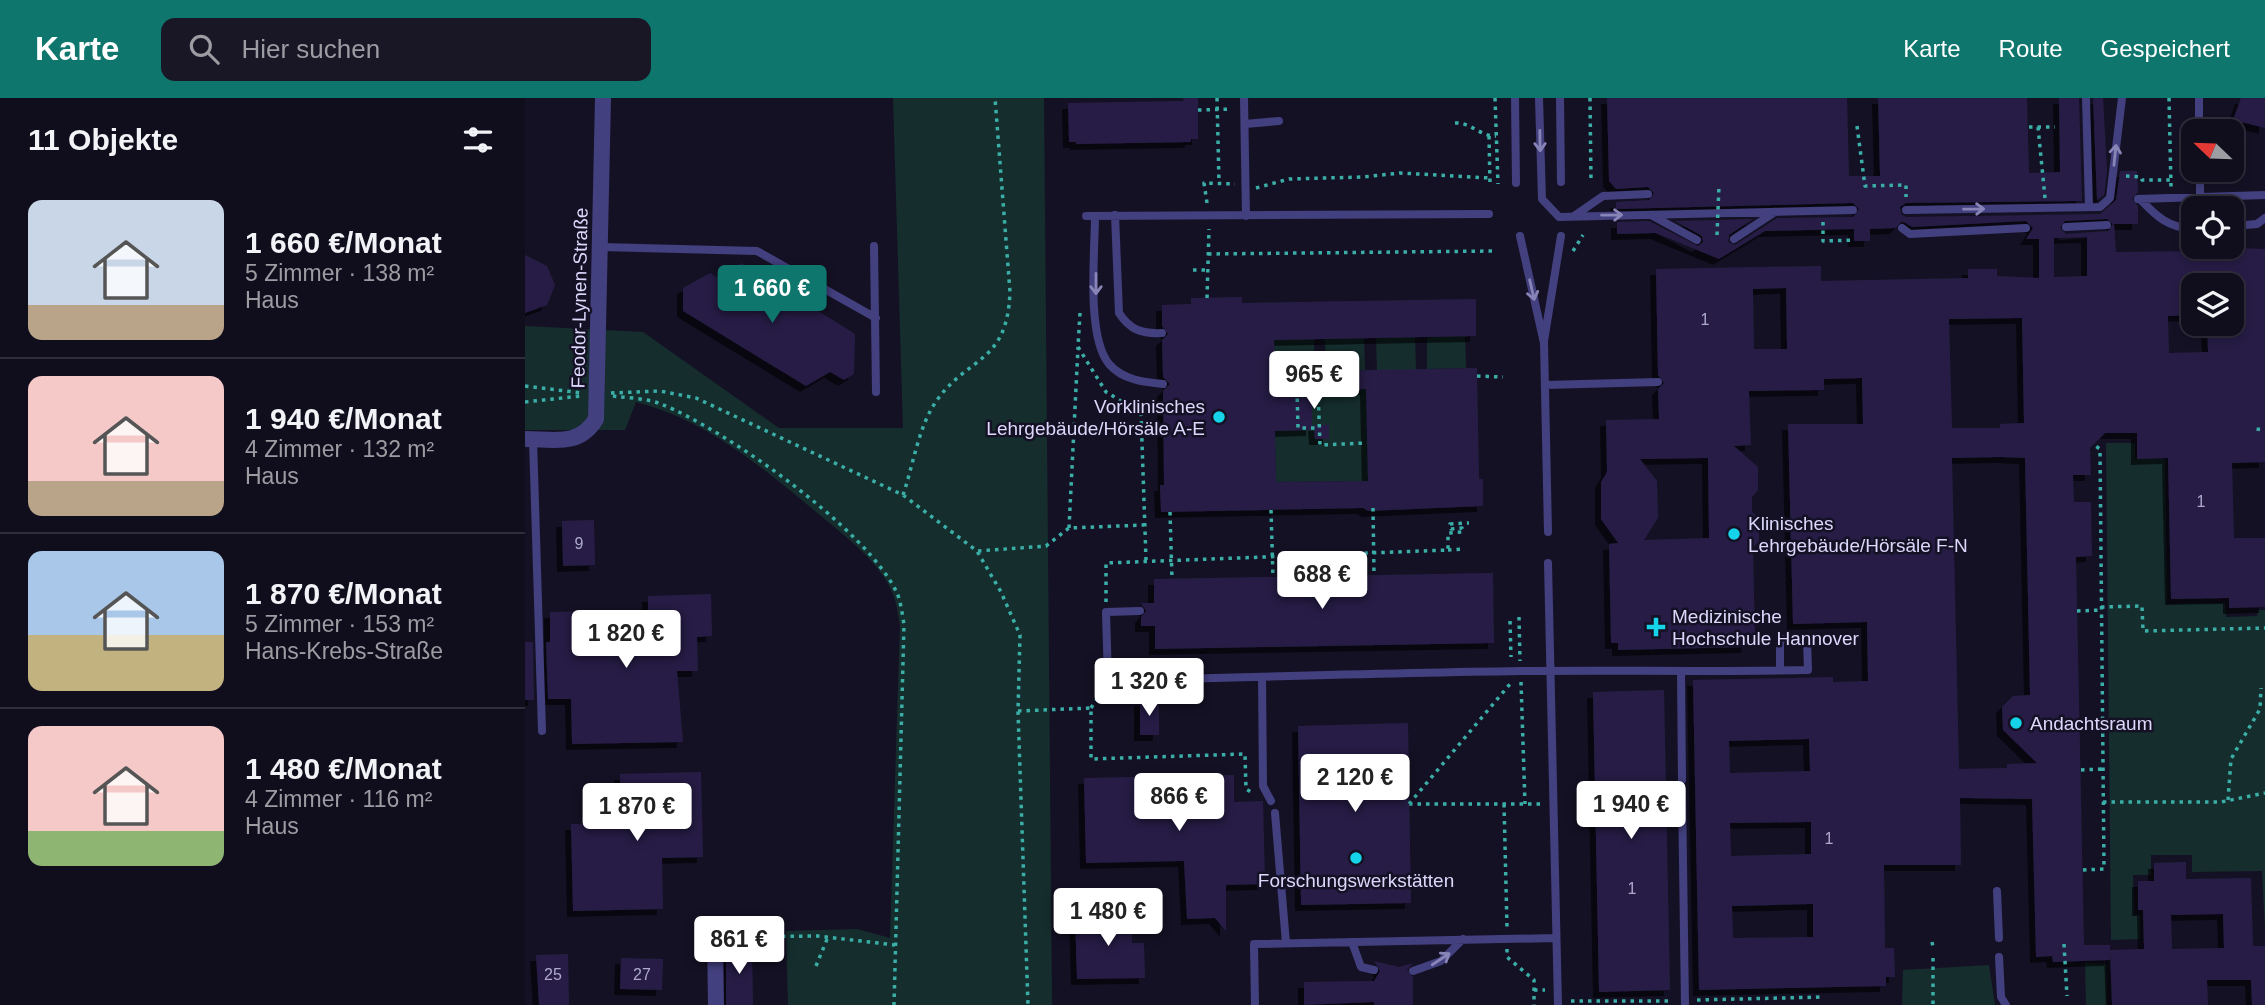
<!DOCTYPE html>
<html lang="de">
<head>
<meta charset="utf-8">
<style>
  :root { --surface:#100d1c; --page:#191625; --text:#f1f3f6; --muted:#9c9ca3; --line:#302d3b; --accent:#0f766e }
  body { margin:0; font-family:Arial,sans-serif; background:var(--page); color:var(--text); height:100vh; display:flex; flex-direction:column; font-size:26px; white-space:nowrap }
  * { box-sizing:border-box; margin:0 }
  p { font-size:23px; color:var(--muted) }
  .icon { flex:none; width:38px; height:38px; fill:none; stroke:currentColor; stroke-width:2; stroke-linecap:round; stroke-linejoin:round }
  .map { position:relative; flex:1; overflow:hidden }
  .side { display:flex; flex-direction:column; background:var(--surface); width:525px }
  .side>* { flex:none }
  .needle { width:46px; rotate:293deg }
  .tools { position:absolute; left:1656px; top:21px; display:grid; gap:14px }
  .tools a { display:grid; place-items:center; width:63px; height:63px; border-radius:14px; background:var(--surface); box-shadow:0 4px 10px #0003,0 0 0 2px var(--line); font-size:35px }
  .price { position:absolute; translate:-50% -60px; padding:0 16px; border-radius:7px; background:#fff; color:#222; font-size:23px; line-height:46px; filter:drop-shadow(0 2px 4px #0008) }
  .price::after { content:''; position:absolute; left:50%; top:42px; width:21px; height:16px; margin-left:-10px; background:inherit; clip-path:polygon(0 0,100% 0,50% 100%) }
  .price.active { background:var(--accent); color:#fff }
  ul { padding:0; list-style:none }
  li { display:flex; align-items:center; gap:21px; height:175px; padding:0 28px }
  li+li { border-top:2px solid var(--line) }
  li span { display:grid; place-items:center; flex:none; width:196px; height:140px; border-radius:14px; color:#555 }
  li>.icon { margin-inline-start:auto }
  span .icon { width:84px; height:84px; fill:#fffc; stroke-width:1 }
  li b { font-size:30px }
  h2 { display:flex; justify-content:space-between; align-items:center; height:84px; padding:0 28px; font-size:30px }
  header { display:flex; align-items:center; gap:42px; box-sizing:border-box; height:98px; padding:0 35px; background:var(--accent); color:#fff }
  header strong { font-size:33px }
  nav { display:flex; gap:38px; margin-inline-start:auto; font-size:24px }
  .search { width:490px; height:63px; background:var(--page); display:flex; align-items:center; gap:18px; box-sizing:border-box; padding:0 24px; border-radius:14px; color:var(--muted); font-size:26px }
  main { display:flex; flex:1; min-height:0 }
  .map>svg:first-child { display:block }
  .green { fill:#152e2d }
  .building { fill:#261f44; fill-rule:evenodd; filter:url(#shadow) }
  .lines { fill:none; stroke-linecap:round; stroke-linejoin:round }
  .path { stroke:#3aaea7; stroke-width:3.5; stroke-dasharray:3.5 5; stroke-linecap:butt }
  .lane { stroke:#43407f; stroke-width:8 }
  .street { stroke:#43407f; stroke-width:16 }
  .path-bridge { stroke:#3aaea7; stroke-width:3.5; stroke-dasharray:3.5 5; stroke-linecap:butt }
  .oneway { stroke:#8884b7 }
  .poi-dot { fill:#15d4ea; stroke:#151125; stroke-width:2.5 }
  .labels { text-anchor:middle; stroke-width:5; stroke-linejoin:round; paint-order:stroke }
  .number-label { font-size:16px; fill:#aeaace }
  .street-label { font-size:19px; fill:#dcd8fc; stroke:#151125 }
  .poi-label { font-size:19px; fill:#dcd8fc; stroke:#151125; text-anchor:start }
</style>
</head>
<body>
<header>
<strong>Karte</strong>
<div class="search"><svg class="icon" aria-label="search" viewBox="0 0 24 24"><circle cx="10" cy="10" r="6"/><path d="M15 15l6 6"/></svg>Hier suchen</div>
<nav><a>Karte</a><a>Route</a><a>Gespeichert</a></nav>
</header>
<main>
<section class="side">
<h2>11 Objekte<svg class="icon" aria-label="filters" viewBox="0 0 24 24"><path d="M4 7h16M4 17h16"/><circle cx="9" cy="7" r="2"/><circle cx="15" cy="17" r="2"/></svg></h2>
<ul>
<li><span style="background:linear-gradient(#c9d6e8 75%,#b9a48a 0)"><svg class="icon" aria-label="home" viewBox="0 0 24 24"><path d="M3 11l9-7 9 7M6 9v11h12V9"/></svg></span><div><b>1 660 €/Monat</b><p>5 Zimmer · 138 m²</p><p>Haus</p></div></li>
<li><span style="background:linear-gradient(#f6c9c9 75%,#b9a48a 0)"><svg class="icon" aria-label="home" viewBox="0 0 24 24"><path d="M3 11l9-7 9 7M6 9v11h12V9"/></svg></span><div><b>1 940 €/Monat</b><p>4 Zimmer · 132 m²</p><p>Haus</p></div></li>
<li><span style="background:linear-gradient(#a9c7e8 60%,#c2b280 0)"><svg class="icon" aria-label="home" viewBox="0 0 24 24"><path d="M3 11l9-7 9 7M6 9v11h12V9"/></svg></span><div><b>1 870 €/Monat</b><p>5 Zimmer · 153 m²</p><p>Hans-Krebs-Straße</p></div></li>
<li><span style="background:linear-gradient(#f6c9c9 75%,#8fb573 0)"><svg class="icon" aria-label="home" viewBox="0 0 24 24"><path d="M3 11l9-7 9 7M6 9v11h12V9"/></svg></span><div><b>1 480 €/Monat</b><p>4 Zimmer · 116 m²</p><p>Haus</p></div></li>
</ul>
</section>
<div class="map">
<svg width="1740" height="907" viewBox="0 0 1740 907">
  <defs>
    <filter id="shadow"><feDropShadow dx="-6" dy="6" stdDeviation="0" flood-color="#0009"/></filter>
  </defs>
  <rect width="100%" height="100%" fill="#151125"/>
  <path class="green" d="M368,0H519L527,907H263L261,833L332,831L365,840L375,527C373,517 372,506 368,496C356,465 321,439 296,418C240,372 183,322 111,304L100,332H0V228L118,234L254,330H378Z
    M940,238L941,270L902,271V239Z
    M890,239L891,272H852L851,240Z
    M839,240L840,272L801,273L800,241Z
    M789,241V273L750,274L749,242Z
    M841,291L843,383L751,384L749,293Z
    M1581,345H1610V361H1640L1642,506L1700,505L1701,519L1732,518L1733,512H1740V832L1737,773L1667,774V757H1626V777H1608L1609,817H1615V841L1586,842Z
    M1560,865L1581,866L1582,907H1561Z
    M1464,867L1470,907H1377L1378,872Z"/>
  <path class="building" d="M658,0H673V41H666V44L551,46V44H544L543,5L659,3Z
    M1082,0H1322L1324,78H1355L1353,0H1502L1504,75L1535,74L1534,0H1554L1557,103L1381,105L1375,109L1376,116L1381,119L1575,116L1591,102L1595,73H1612L1613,94L1607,101L1613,108V126H1589L1591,154L1681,153V149L1740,151V364L1707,365L1709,440H1740V509L1704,510V500L1646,501L1643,360L1612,361V335H1580L1565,350L1566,377H1548L1549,404H1566L1567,458L1551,459L1559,847H1585V862L1528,864L1527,858L1511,859L1507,701L1435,700L1436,767H1359L1360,850H1369L1370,879H1361V888L1174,892L1168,582L1308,579V584L1343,583L1342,524L1268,526L1263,326H1338L1337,280L1299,281V292L1224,293L1226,347L1209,348L1233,369V392L1227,399V414L1234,420V443L1228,450L1230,542H1223L1222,549L1093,552V545H1086L1084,446L1093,445L1076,421V384L1082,374L1081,322L1134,321L1133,291L1139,285L1133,277L1131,171L1296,168V183L1443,180V171H1472V178L1514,180V141H1501L1508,130L1501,123L1387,129L1377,123L1371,130L1345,131V143H1329V131L1240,133L1194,161L1131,135L1092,136V124L1124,123L1173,148L1178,144L1177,138L1150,123L1228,121L1204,137L1203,144L1210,147L1252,120L1328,119L1334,111L1328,105L1091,111V104L1124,102L1129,95L1123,89L1091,91L1084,83ZM1582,121L1588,126L1583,133L1541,136L1535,130L1540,123ZM1562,139V178L1529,179V140ZM1668,187H1706V226H1682L1683,254L1644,255L1643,218L1668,217ZM1261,190L1262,251H1229L1228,191ZM1497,220L1499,325L1475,326V330H1427L1424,221ZM1475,359L1500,360L1505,597L1488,598L1477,609L1478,632L1512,665L1482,666V670L1434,671L1427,360ZM1183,360L1184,440L1119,442L1133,420L1132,383L1115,361ZM1284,641L1285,673L1205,675L1204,643ZM1286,724V756L1206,758L1205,725ZM1288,806V839L1208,840L1207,808Z
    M1568,0H1578L1582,73L1579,97L1572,102Z
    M1716,0H1740V30L1708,22Z
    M0,157L22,168L30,187L22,207L0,215Z
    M217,165L330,236L329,276L319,282L305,274L281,288L158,213V190L185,175L203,186L204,171Z
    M717,199V205L951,201V238L749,242L750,274L952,270L954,381H958V408L843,413L838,410L636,414L635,387H639L638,293L645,286L638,279L637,242L643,236L637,228V207L666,206V200ZM841,291L843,383L751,384L750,333L787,332V292Z
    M789,327H804V341H790Z
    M69,422L70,467L38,468L37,423Z
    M968,475L969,545L630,551V528H616V519L621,513L616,505H629V481Z
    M186,496L187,538L172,539L173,573H152L158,644L47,646L46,601H23L21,544H25V514L82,513V532L123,531V498Z
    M0,544H8L9,602H0Z
    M1139,592L1145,892L1074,894L1068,594Z
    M615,602H634V637H615Z
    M883,625L886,805L776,807L773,628Z
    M176,674L178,759L137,760L138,811L48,813L46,726L96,725L95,676Z
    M709,677V704L738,703L740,786L701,787V833L690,820L662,821L659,763L561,765L559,680Z
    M1661,764V781L1726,780L1728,848H1740V907H1727L1726,882H1682L1683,907H1587L1585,852L1619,851L1618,812H1613V783H1629V765ZM1698,816L1699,850L1647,851L1646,817Z
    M607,816V845H619L620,880L552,881L550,818Z
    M227,849L228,907H201V850Z
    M43,856L44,907H14L11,857Z
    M96,860L138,861L137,892L95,891Z
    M849,863L874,869L888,865L882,872L888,879V907H849V904L779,907V884L849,883L855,873Z"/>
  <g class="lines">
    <path class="path" d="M692,0L694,85
      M970,0L973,86
      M1065,0L1066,84
      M1644,0L1646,89
      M673,12L707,11
      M930,25C946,24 956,39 971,38
      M1332,28L1340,88L1381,87V99
      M1504,29H1530
      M1513,29L1520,100
      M964,38L965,86
      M1601,78L1616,79L1617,82H1646
      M731,90L764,81L838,79L875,75L965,80
      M682,105L679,85L710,86
      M1298,124V143L1329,142
      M1048,153L1058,137
      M683,156L970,153
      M668,172H683
      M682,200L684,131
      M555,215L553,249L581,294L616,315L621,462
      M952,278L978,279
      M0,288L57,295
      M772,292L773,330H794
      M793,292L795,347L842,345
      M86,295L135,293L171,300L378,397L452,453L476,494L495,537L493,613L503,907
      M88,298C103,300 121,300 136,306C201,332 342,431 372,495C376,504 377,516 379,526L369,907
      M0,304L56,298
      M1733,333L1734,327
      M378,397C388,368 393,331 410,305C442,257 482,268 485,194L470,0
      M544,430L553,250
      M923,452L940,451
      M453,453L521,448L544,430L619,427
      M581,504V465L923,452V435L938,434L937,430L926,431L925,426L944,425
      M1576,509L1617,508L1618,533L1740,530
      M1552,513L1576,512
      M994,519L995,563
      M985,523L986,559
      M996,584L1000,706
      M566,610L577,593
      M493,613L566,610V661L720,656L721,691L728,695
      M1556,672L1578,671
      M1703,702L1706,661L1735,611L1736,590
      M1578,704H1696L1740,695
      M884,706L985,586
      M884,706H1015
      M979,706L982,829
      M1558,772L1579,771L1575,351L1569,347
      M206,839L293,838L370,847
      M1407,844L1408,849
      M1539,846L1542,898
      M982,851V859L1009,882V907
      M1408,860V907
      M291,868L303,839
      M1009,892H1020
      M1172,902L1299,899
      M1046,903H1147"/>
    <path class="lane" d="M719,0L721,118
      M990,0L991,85
      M1014,0L1017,101L1034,119L1328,112
      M1035,0L1036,84
      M1561,0L1564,109
      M1674,0V33
      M720,26L754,23
      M1675,72V98
      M1613,101L1740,97
      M1615,101C1630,117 1644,131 1668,130
      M1381,112L1575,109L1585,100L1597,0
      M590,117L594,215C605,232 617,236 637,235
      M1126,117L1172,142
      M561,118L964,116
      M570,118C570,154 561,238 584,266C598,282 618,284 638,286
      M1049,118L1078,98L1123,96
      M1707,128L1732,126L1740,120
      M1541,129L1582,127
      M1377,130L1385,136L1501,130
      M995,138L1019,245L1023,434
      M1209,141L1250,114
      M349,148L351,294
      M76,149L232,153L351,220
      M1019,243L1036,138
      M1020,287L1133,284
      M8,341L17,633
      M1023,465L1033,907
      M615,513L581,514L583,583C721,579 859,575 996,573C1092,572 1187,574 1283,572L1282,541H1255V572
      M1156,574L1157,682
      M737,579L738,688L746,703
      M1157,693L1160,907
      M750,715L761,845
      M1472,793L1474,840
      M827,844L836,869L849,872
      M1474,859L1476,899L1481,907
      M888,873L916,863L938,841
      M730,907L729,846L1031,840"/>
    <path class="street" d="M0,341C29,341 54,349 71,321L78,0
      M190,839L191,907"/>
    <path class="path-bridge" d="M1192,137L1194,87
      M848,410L849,478
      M746,412L748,479
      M645,414L647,481"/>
  </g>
  <defs><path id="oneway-shaft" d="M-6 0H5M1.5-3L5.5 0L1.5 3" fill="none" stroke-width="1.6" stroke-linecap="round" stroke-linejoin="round" transform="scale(1.75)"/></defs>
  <g class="oneway">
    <use href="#oneway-shaft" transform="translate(1015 43) rotate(89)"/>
    <use href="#oneway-shaft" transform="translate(1590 57) rotate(-84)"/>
    <use href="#oneway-shaft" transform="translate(1449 111) rotate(-1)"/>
    <use href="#oneway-shaft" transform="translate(1087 117) rotate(-1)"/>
    <use href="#oneway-shaft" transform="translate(571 186) rotate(90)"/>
    <use href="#oneway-shaft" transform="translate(1007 192) rotate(77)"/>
    <use href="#oneway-shaft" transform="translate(916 861) rotate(-33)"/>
  </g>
  <g class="poi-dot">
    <circle cx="694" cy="319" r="7"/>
    <circle cx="1209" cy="436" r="7"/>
    <path d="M1127.5 518.5h7v7h7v7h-7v7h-7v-7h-7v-7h7z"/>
    <circle cx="1491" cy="625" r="7"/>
    <circle cx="831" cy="760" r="7"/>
  </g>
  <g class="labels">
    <g class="number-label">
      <text x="1180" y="227">1</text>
      <text x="1676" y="409">1</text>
      <text x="54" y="451">9</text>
      <text x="1304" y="746">1</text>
      <text x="1107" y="796">1</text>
      <text x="28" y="882">25</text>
      <text x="117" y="882">27</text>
    </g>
    <g class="street-label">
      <text transform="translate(54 200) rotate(-89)" y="7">Feodor-Lynen-Straße</text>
    </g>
    <g class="poi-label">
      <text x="680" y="315" text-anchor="end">Vorklinisches<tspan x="680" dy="22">Lehrgebäude/Hörsäle A-E</tspan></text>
      <text x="1223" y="432">Klinisches<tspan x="1223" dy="22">Lehrgebäude/Hörsäle F-N</tspan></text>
      <text x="1147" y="525">Medizinische<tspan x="1147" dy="22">Hochschule Hannover</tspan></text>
      <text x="1505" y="632">Andachtsraum</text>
      <text x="831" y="789" text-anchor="middle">Forschungswerkstätten</text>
    </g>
  </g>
</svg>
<div class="tools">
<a><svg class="needle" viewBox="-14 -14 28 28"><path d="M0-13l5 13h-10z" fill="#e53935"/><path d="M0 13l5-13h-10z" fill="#9c9ca3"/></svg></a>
<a><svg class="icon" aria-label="locate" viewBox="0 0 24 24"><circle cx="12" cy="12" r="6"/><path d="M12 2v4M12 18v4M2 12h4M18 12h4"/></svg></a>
<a><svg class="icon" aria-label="layers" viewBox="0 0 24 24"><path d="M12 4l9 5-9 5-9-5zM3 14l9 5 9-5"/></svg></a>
</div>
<b class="price active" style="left:247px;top:227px">1 660 €</b>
<b class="price" style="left:789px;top:313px">965 €</b>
<b class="price" style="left:797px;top:513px">688 €</b>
<b class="price" style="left:101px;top:572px">1 820 €</b>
<b class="price" style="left:624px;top:620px">1 320 €</b>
<b class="price" style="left:830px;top:716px">2 120 €</b>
<b class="price" style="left:654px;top:735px">866 €</b>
<b class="price" style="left:1106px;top:743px">1 940 €</b>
<b class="price" style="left:112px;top:745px">1 870 €</b>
<b class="price" style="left:583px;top:850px">1 480 €</b>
<b class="price" style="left:214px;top:878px">861 €</b>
</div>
</main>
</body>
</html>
